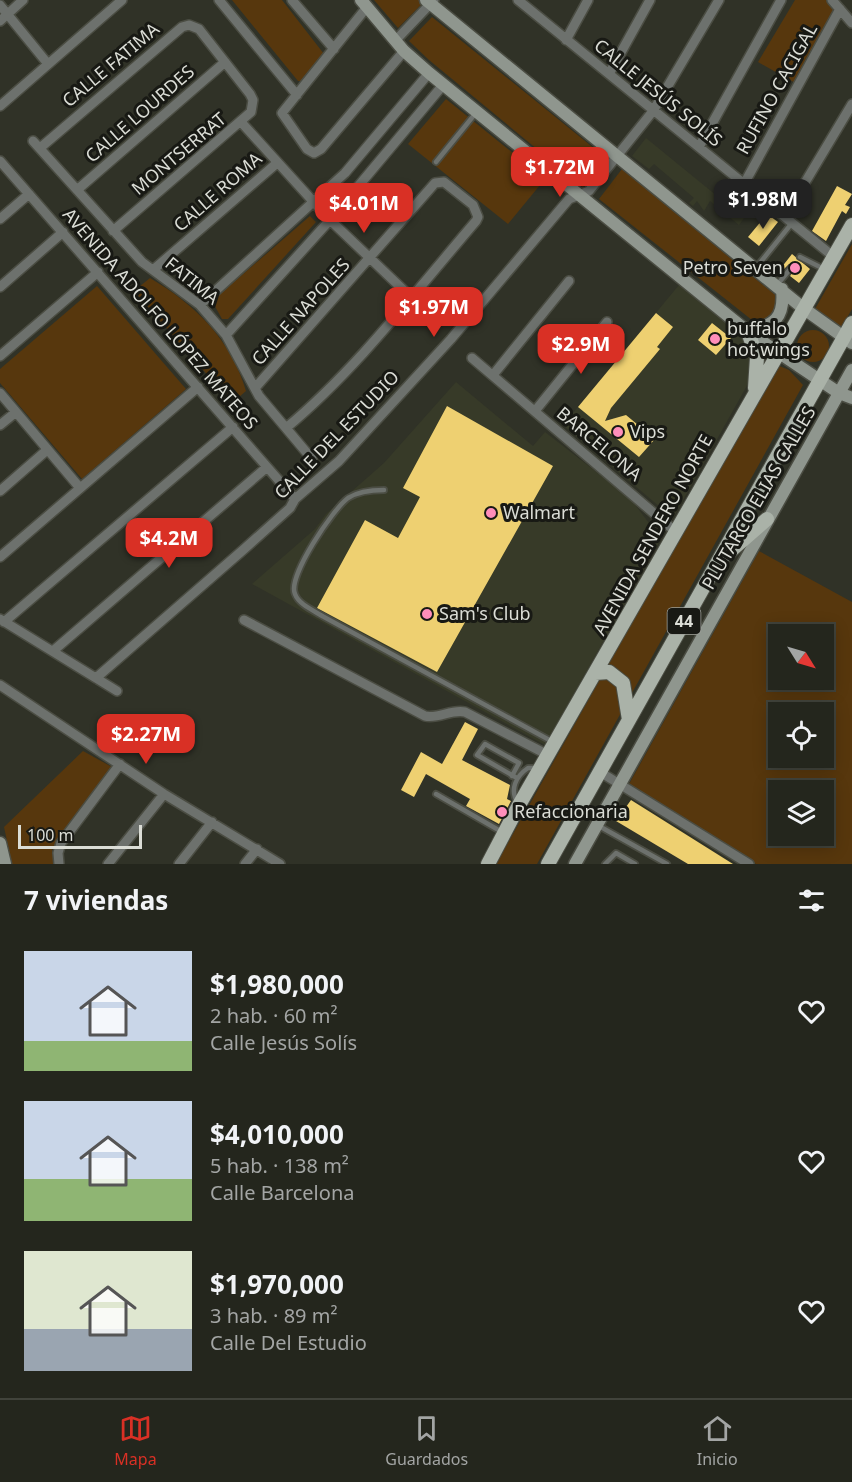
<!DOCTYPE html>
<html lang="es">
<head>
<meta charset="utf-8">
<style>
  :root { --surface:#24261d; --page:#2c2e26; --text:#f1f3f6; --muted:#a3a5a4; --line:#41433b; --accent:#d93025 }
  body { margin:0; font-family:"Noto Sans",sans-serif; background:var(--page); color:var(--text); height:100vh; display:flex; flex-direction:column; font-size:22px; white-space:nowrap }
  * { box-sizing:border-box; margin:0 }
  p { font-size:20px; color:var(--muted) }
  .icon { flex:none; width:33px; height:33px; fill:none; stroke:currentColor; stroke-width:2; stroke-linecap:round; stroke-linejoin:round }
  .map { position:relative; height:864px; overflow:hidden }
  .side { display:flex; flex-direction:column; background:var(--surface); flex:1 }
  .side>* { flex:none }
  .needle { width:39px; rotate:127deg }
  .tools { position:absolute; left:768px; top:624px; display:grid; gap:12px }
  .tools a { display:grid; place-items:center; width:66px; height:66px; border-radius:0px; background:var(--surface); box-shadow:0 3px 15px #0003,0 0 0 2px var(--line); font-size:30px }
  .scale { position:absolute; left:18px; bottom:15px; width:124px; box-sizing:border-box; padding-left:6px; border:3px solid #dbddd6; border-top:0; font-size:16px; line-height:21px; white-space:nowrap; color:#dbddd6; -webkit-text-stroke:4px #181914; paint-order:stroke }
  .price { position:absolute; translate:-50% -51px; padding:0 14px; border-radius:12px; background:var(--accent); color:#fff; font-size:20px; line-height:39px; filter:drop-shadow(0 2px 3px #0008) }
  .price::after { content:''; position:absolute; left:50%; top:36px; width:18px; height:14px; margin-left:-9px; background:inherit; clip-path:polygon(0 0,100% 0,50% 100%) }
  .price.active { background:#222; color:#fff }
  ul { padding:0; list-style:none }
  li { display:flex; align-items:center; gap:18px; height:150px; padding:0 24px }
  li span { display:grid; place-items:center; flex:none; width:168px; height:120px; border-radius:0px; color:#555 }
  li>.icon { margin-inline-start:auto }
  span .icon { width:72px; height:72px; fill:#fffc; stroke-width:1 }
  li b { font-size:26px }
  h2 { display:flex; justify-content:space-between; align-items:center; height:72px; padding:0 24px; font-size:26px }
  .menu { display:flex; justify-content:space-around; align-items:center; height:84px; border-top:2px solid var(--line); background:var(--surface); font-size:16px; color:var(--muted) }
  .menu a { display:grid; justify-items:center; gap:3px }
  .menu .active { color:var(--accent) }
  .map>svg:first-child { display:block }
  .built { fill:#373a28 }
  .green { fill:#57370d; fill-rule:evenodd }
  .building { fill:#eed071 }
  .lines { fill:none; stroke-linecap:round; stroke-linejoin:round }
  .lane-casing { stroke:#4b4d43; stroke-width:8 }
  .street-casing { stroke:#4b4d43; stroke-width:12 }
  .secondary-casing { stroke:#4b4d43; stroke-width:15 }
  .primary-casing { stroke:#4b4d43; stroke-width:16 }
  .lane { stroke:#6d716d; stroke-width:4.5 }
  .street { stroke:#6d716d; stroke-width:9 }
  .secondary { stroke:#8f968e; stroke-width:12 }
  .primary { stroke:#aab2a8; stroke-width:14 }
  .poi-dot { fill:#ff8eba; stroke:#181914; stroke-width:2 }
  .labels { text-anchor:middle; stroke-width:6; stroke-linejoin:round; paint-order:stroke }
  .shield { fill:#181914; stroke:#a0a29c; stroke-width:1.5 }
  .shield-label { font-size:16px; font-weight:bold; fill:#dbddd6 }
  .street-label { font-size:18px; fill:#dbddd6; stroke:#181914 }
  .poi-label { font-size:18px; fill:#dbddd6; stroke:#181914; text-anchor:start }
</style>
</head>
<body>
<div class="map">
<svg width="852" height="864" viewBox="0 0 852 864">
  <rect width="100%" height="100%" fill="#303227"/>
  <path class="built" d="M646,138L744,218L739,225L710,201L704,211L697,201L693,206L689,203L694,198L654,164L649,169L632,156Z
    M679,285L746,338L754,373L673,518L563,425Z
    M456,382L533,446L545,432L630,498L661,539L545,745L252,584L315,529L326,514L384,463Z"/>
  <path class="green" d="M232,0H282L324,54L301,81H298Z
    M374,0H419L422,4L398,28Z
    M795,0H827L838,13L797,84L758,62Z
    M432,17L606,158L583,187L429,60L409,41Z
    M446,99L545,179L508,224L408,144Z
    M622,169L779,298L775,317L757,324L599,199Z
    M310,216L316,222L228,319H222L212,301Z
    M852,244V309L841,328L815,309Z
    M150,278C196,305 231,340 246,391L232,403L134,291Z
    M97,286L186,389L82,479L0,383V369Z
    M797 346a16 16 0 1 1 32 0a16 16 0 1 1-32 0Z
    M777,365L789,370L803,385L537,864H496Z
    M759,551L852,602V864H756L629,784ZM778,634H824V680H778ZM778,712H824V758H778ZM778,790H824V836H778Z
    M83,751L112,767L52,849L55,864H12L4,827Z"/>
  <path class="building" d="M837,186L852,194L845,205L850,207L846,214L842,211L826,241L812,231Z
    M767,214L778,222L759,246L748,237Z
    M792,254L810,269L799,283L790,276L795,269L793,264H789L783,270L781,268Z
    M656,313L673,327L657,347L660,349L611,408L605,421L626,415L655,439L639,457L578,407Z
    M712,323L731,338L716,355L698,340Z
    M447,406L553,466L437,672L317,608L365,520L398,538L420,497L403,488Z
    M465,722L478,729L462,760L510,785L507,799L511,801L499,824L466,806L470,799L426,774L414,797L401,790L421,752L442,764Z
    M631,800L733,864H688L616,821Z"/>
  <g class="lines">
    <defs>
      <path id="lane" d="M436,162L475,114
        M800,257L824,269
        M755,269L792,223
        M777,285L791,268
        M384,490C372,490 359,491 348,498C333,509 287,577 295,594C299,605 315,611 324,617L553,742
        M512,776L519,763L485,744L477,755L517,778
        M436,794L502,832
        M518,803C509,790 516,776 528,768H538
        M599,826L667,864
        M605,864L616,853L635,864"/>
      <path id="street" d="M219,0L297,95
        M292,0L334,49
        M518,0L834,257
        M832,0L852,23
        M0,5L48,64
        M367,7L282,113L307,149L314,153L321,149L404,51
        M0,21L23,0
        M566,40L588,0
        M395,41L434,0
        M609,74L650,0
        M0,106L122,0
        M241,122L330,220L435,320
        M33,141L142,262L200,305L226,335L259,396L312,459
        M699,147L781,0
        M40,148L182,27L189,25L199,29L250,94L253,100L251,112L113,231
        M0,161L295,499
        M744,184L840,9
        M77,190L225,62
        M785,216L852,104
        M0,219L29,194
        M153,270L277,163
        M0,287L63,232
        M200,305L345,173L429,73
        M226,335L330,220L443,85
        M0,356L98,272
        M472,358L676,532
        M493,375L569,281
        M255,388L435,183L444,182L473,205L478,217L476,221C415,292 357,369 286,428
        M0,393L80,488
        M535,411L607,322
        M0,425L16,412
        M0,491L47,450
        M0,557L198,387
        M0,619L117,691
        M244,620L425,716C439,719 451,709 465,712L548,755
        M4,622L233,427
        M53,651L267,467
        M96,678L243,550L290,508L295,499L339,461L451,339L569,199L589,191L653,111L719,0
        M0,685L164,794L280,864
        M600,772L749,864
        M59,864L58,853L61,843L120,764
        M108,864L164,794
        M179,864L212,822
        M245,864L257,849"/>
      <path id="secondary" d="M361,0L404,51L429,73L748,332L839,393L852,398
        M426,0L803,308L852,343
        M748,332C774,325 785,319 782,289
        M0,843L5,864
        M575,864L852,370"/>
      <path id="primary" d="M748,332L757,357L755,388
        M727,554L767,519
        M595,673L609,672L623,683L629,720
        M488,864L519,805L852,225
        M548,864L852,323"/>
    </defs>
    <use href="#lane" class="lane-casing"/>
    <use href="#street" class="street-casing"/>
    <use href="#secondary" class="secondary-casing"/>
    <use href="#primary" class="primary-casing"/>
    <use href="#lane" class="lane"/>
    <use href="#street" class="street"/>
    <use href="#secondary" class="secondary"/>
    <use href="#primary" class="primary"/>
  </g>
  <g class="poi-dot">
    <circle cx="795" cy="268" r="6"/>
    <circle cx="715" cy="339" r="6"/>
    <circle cx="618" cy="432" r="6"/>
    <circle cx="491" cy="513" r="6"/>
    <circle cx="427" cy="614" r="6"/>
    <circle cx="502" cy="812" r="6"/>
  </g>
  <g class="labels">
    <rect class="shield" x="667.5" y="608" width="33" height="26" rx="4.5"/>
    <g class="shield-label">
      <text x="684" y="627">44</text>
    </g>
    <g class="street-label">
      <text transform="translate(111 65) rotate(-40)" y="6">CALLE FATIMA</text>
      <text transform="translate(777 89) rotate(-61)" y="6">RUFINO CACIGAL</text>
      <text transform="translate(658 93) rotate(39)" y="6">CALLE JESÚS SOLÍS</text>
      <text transform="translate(140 114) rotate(-41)" y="6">CALLE LOURDES</text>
      <text transform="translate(179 154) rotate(-40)" y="6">MONTSERRAT</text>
      <text transform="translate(218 192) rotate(-41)" y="6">CALLE ROMA</text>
      <text transform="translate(192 281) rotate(39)" y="6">FATIMA</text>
      <text transform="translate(301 312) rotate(-48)" y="6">CALLE NAPOLES</text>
      <text transform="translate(160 319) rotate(49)" y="6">AVENIDA ADOLFO LÓPEZ MATEOS</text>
      <text transform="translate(337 435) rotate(-46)" y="6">CALLE DEL ESTUDIO</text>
      <text transform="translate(599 444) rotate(40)" y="6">BARCELONA</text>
      <text transform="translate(759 498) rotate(-60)" y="6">PLUTARCO ELIAS CALLES</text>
      <text transform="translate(653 535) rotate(-61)" y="6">AVENIDA SENDERO NORTE</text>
    </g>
    <g class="poi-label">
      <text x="783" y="274" text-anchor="end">Petro Seven</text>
      <text x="727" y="335">buffalo<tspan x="727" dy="21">hot wings</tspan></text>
      <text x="630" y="438">Vips</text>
      <text x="503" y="519">Walmart</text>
      <text x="439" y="620">Sam's Club</text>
      <text x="514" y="818">Refaccionaria</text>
    </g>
  </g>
</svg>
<div class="tools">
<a><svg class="needle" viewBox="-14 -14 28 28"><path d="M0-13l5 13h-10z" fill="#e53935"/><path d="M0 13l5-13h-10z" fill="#a3a5a4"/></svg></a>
<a><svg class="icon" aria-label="locate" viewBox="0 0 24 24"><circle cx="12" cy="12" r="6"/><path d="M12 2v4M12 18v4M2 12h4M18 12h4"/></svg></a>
<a><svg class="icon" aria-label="layers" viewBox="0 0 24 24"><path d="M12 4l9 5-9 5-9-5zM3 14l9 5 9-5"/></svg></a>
</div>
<div class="scale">100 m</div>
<b class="price" style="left:560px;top:198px">$1.72M</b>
<b class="price active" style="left:763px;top:230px">$1.98M</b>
<b class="price" style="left:364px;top:234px">$4.01M</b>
<b class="price" style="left:434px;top:338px">$1.97M</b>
<b class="price" style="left:581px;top:375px">$2.9M</b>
<b class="price" style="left:169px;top:569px">$4.2M</b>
<b class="price" style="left:146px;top:765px">$2.27M</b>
</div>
<section class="side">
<h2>7 viviendas<svg class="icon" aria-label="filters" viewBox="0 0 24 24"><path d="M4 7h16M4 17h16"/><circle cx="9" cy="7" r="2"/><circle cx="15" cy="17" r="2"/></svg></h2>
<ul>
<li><span style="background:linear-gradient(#c9d6e8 75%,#8fb573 0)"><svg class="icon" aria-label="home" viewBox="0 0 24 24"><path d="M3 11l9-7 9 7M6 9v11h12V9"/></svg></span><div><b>$1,980,000</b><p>2 hab. · 60 m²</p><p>Calle Jesús Solís</p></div><svg class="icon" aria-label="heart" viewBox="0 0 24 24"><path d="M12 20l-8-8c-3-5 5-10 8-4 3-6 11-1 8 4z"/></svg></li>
<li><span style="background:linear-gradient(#c9d6e8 65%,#8fb573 0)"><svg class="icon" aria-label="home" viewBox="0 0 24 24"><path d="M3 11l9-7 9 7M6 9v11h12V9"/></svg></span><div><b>$4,010,000</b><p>5 hab. · 138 m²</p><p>Calle Barcelona</p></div><svg class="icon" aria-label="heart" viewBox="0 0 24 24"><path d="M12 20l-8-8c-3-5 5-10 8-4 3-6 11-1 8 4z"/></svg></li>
<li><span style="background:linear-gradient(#dfe7d0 65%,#9aa5b1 0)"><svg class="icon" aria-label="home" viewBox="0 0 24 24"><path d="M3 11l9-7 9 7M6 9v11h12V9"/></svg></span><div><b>$1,970,000</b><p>3 hab. · 89 m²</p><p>Calle Del Estudio</p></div><svg class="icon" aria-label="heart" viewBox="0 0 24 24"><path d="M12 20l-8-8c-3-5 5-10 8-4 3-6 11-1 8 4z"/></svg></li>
</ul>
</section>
<nav class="menu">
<a class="active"><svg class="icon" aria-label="map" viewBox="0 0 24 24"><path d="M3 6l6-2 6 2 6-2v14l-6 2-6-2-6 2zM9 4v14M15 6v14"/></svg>Mapa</a>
<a><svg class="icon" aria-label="saved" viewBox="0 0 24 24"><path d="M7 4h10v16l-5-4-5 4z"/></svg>Guardados</a>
<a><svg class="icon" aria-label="home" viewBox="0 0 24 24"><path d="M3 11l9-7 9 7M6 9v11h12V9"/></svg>Inicio</a>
</nav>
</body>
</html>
